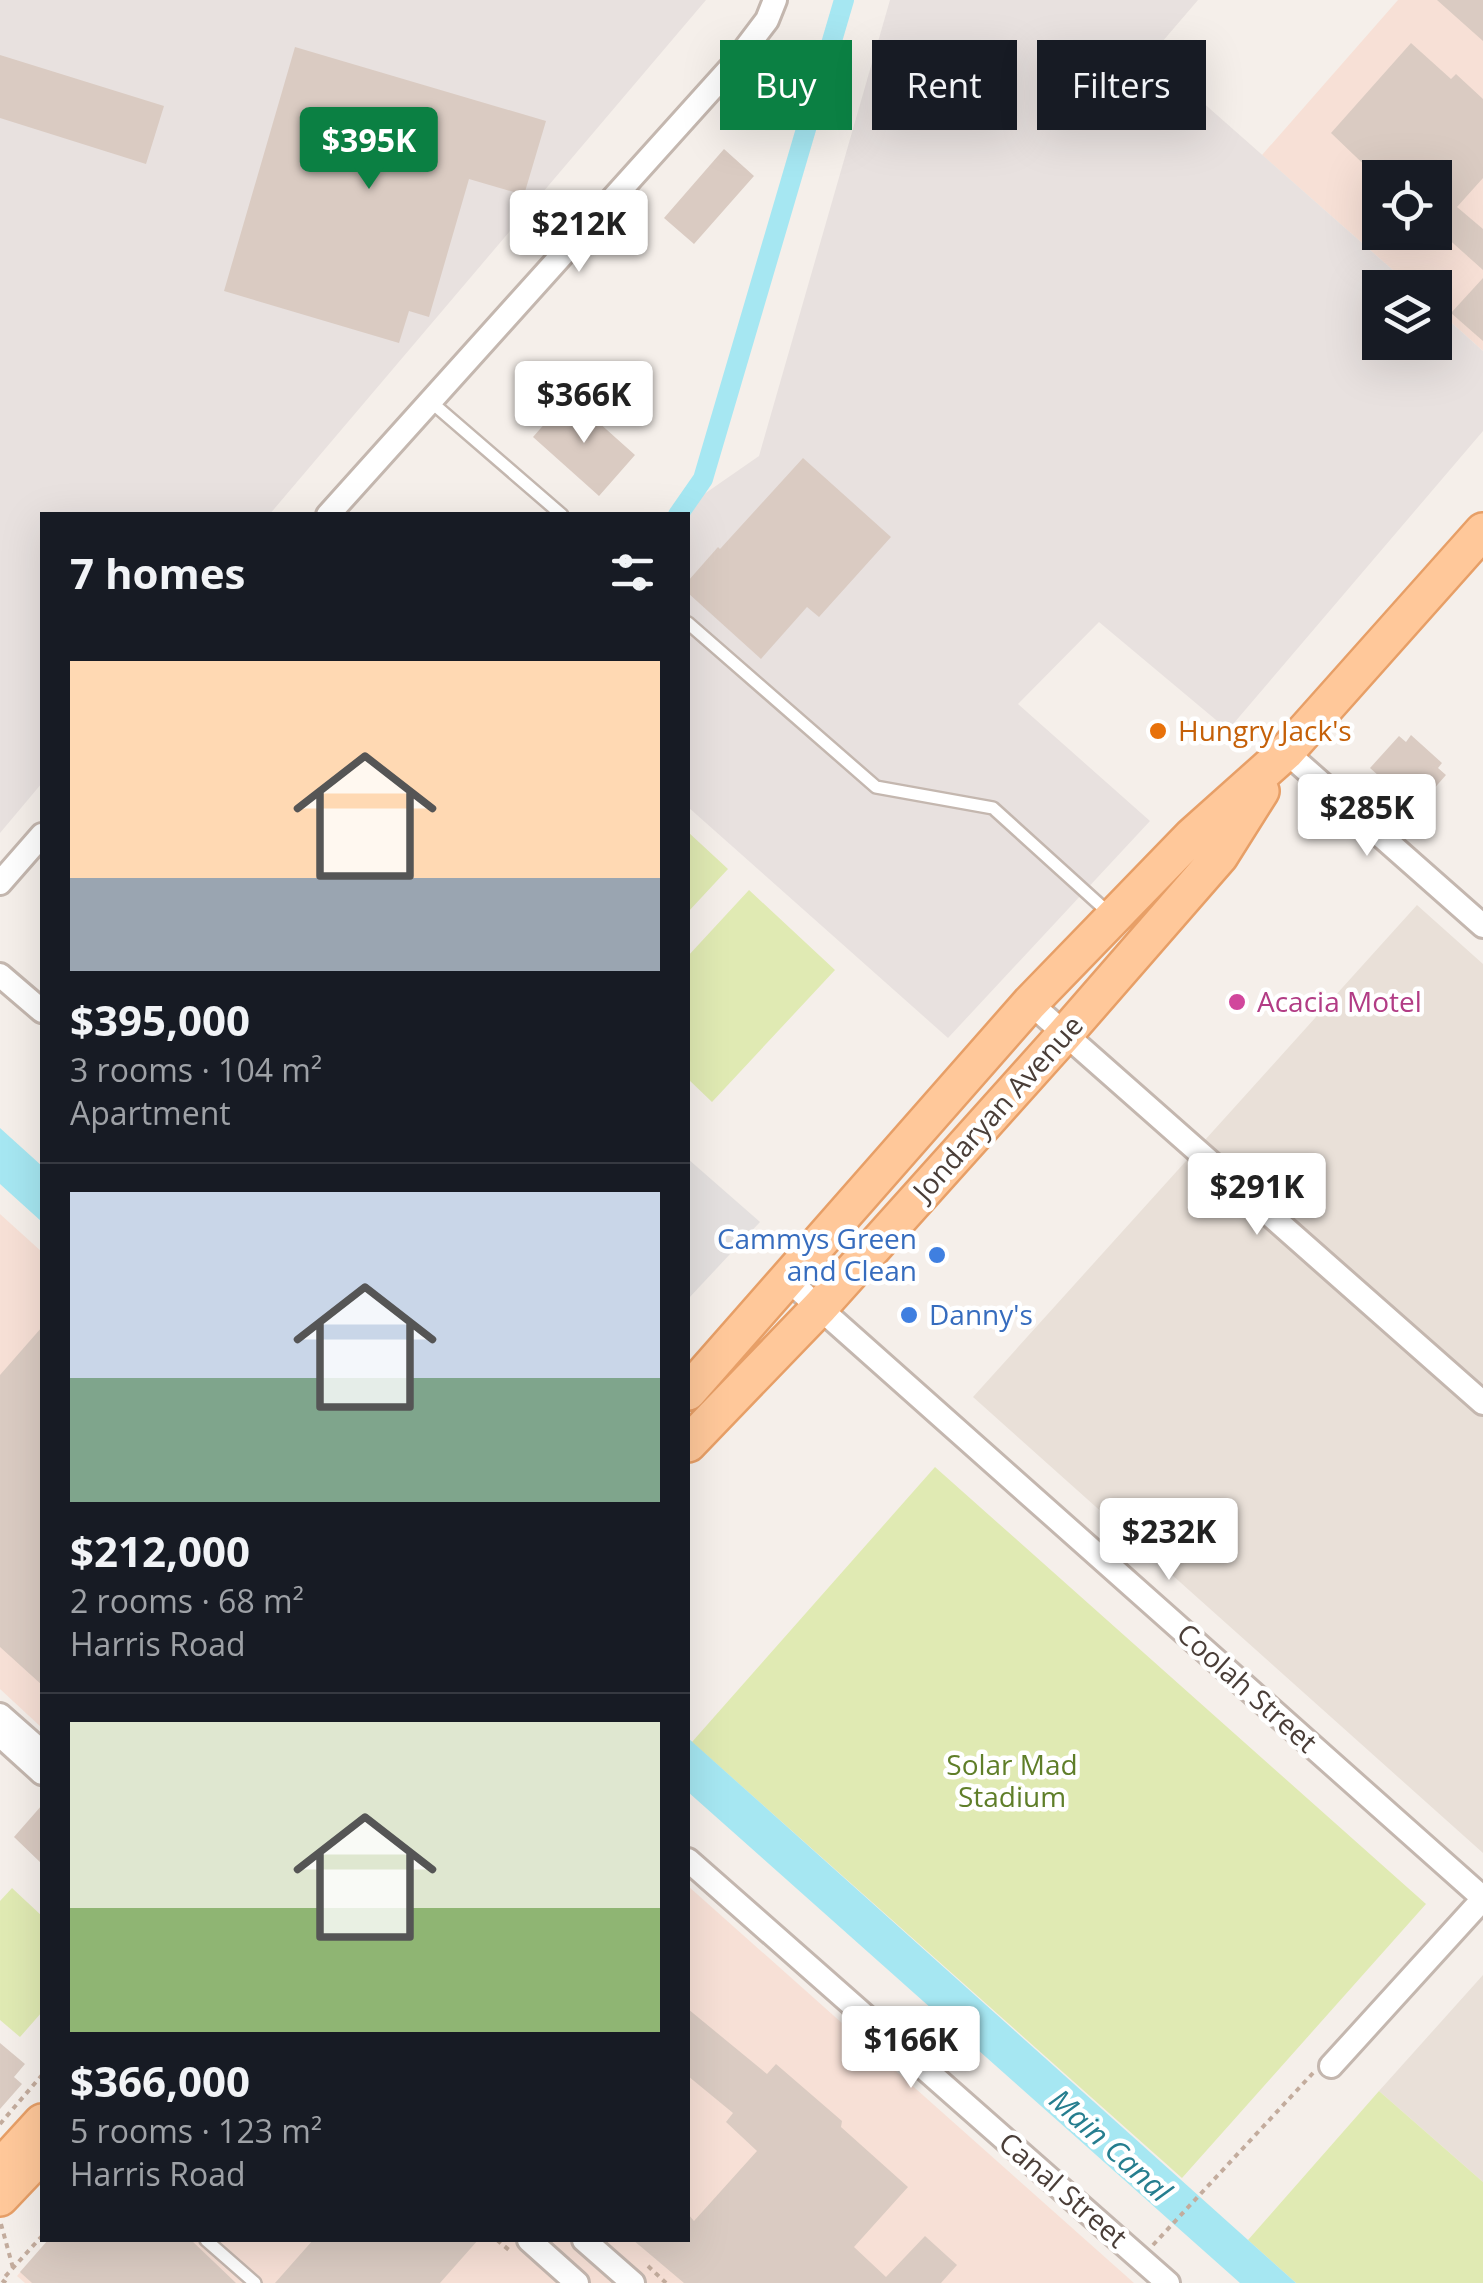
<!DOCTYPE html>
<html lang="en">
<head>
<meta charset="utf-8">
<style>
  :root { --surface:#171b24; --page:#242831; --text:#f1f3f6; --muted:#9ea1a6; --line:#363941; --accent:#0b8043 }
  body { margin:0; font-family:"Open Sans",sans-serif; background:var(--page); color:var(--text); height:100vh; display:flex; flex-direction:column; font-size:38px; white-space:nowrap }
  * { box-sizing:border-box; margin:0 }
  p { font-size:32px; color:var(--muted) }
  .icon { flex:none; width:55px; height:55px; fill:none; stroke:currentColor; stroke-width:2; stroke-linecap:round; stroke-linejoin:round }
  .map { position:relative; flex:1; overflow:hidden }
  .sheet { position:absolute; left:40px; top:512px; width:650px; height:1730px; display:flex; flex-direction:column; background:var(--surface); border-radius:0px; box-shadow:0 10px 40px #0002 }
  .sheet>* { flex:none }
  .banner { position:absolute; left:720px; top:40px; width:612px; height:90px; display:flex; gap:20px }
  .fabs { position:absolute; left:1362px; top:160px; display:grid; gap:20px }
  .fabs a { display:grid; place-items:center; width:90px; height:90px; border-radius:0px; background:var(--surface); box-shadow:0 10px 40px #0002; font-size:50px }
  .price { position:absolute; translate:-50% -85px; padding:0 22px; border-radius:10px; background:#fff; color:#222; font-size:32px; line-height:65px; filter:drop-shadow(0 2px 5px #0008) }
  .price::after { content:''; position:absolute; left:50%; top:60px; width:30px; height:22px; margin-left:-15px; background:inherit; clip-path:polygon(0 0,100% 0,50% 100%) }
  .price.active { background:var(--accent); color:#fff }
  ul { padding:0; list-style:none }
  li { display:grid; align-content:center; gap:20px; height:530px; padding:0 30px }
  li+li { border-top:2px solid var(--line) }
  li span { display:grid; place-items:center; height:310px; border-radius:0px; color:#555 }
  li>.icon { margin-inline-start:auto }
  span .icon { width:180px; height:180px; fill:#fffc; stroke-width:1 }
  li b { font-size:42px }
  h2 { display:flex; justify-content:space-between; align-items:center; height:120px; padding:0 30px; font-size:42px }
  .pill { padding:0 35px; border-radius:0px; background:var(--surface); box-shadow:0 10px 40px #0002; font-size:35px; line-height:90px }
  .pill.active { background:var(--accent); color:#fff }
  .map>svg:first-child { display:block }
  .residential { fill:#e9e0d8 }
  .commercial { fill:#f7e0d6; fill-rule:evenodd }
  .industrial { fill:#e8e1df }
  .green { fill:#e0eab3 }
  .parking { fill:#e4e0df }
  .water { fill:#a6e7f2 }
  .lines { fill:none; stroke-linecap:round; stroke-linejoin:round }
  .canal { stroke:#a6e7f2; stroke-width:20 }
  .building { fill:#dacbc2 }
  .service-casing { stroke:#c4b7af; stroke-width:16 }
  .minor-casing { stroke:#c4b7af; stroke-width:28 }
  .primary-casing { stroke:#e79f67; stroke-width:40 }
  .path { stroke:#c3ac9d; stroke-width:4; stroke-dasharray:5 5; stroke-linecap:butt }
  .service { stroke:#fff; stroke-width:11 }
  .minor { stroke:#fff; stroke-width:22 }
  .primary { stroke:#ffc89a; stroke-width:35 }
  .food-dot { fill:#e8710a; stroke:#fff; stroke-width:4 }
  .hotel-dot { fill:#d1479c; stroke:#fff; stroke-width:4 }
  .shop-dot { fill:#3f7fe0; stroke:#fff; stroke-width:4 }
  .labels { text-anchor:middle; stroke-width:9; stroke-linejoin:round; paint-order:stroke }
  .food-label { font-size:28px; fill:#c56008; stroke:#fff; text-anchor:start }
  .hotel-label { font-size:28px; fill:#b23c85; stroke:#fff; text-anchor:start }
  .street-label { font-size:28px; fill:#4a3e38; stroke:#fff }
  .shop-label { font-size:28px; fill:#366cbe; stroke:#fff; text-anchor:end }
  .park-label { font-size:28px; fill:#5f7e29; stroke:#fff }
  .water-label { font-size:30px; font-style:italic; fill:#267e8f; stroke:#fff }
</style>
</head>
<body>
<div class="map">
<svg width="1483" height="2283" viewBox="0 0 1483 2283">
  <rect width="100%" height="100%" fill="#f5efea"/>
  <path class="residential" d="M1417,905L1483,964V1853L973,1397Z
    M1483,1975V2182L1379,2091Z"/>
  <path class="commercial" d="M1398,0H1483V351L1435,308V288L1412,287L1262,155ZM1380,178H1435V232H1380Z
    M0,1214L42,1252V1728L0,1689Z
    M688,1886L1134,2283H25L17,2276L49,2240H688Z"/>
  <path class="industrial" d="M0,0H706L269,515H42V783L0,833Z
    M890,0H1198L1150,56L1412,287L1380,288V342H1435V308L1483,351V431L1228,730L1099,622L1018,704L1150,821L948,1038L688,807V515H674L759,456Z"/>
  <path class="green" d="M688,832L728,869L688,912Z
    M749,890L835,970L712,1102L688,1079V956Z
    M935,1467L1426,1904L1182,2178L692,1742Z
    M12,1888L42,1916V2012L20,2037L0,2020V1901Z
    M1379,2091L1483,2182V2283H1296L1248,2240Z"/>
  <path class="parking" d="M688,1159L760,1222L688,1299Z"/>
  <path class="water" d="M0,1128L42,1166V1222L0,1184Z
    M688,1738L1296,2283H1240L688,1792Z"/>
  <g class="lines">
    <path class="canal" d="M678,515L703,479L844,0"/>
  </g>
  <path class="building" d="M1437,0H1483V41Z
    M1411,43L1451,79L1456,74L1483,99V178L1457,207L1483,229V270L1435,227V178H1426L1415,168L1406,178H1378L1331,133Z
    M295,47L546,121L524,195L469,179L429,317L409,311L399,343L224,291Z
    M0,55L164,106L146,164L0,118Z
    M724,149L754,176L694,244L664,218Z
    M1483,278V341L1451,313Z
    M569,396L635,455L599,496L533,437Z
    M803,458L891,537L819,617L807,607L761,659L688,593V581L718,547L720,549Z
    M1411,735L1442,763L1438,768L1446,775L1416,809L1370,768L1399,736L1406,742Z
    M42,1327V1685L0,1647V1375Z
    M42,1805V1864L14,1837Z
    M688,2009L767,2074L776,2064L842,2121L841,2127L908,2187L854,2247L886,2277L925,2236L957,2265L941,2283H684L633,2240H688V2214L694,2221L757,2151L726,2122L733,2113L688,2076Z
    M0,2043L25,2064L14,2077L22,2084L0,2109Z
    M48,2240H191L236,2283H32L20,2272Z
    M313,2240H478L440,2283H275Z"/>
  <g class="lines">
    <defs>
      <path id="service" d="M430,401L562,515
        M688,623L876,787L993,808L1110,914
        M206,2240L255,2283"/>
      <path id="minor" d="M328,515L733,65L767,20L775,0
        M1286,752L1483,926
        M0,883L42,835
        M0,975L42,1011
        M1030,1003L1483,1403
        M787,1279L1483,1898
        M0,1715L42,1752
        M0,1735L42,1773
        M688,1860L1168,2283
        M1331,2066L1483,1899
        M529,2240L577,2283
        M584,2240L633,2283"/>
      <path id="primary" d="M688,1392L1030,1003L1192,836L1286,752L1483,531
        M688,1444L820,1307L1065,1034L1220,856L1261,791
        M0,2168L42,2122
        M0,2198L38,2158"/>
    </defs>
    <use href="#service" class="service-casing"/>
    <use href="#minor" class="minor-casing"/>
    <use href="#primary" class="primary-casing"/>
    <path class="path" d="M0,2124L42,2075
      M1,2224L13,2268
      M497,2240L509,2250
      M1153,2245L1313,2073
      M648,2266L666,2283
      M6,2283L2,2280L42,2236"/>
    <use href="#service" class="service"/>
    <use href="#minor" class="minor"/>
    <use href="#primary" class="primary"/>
  </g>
  <circle class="food-dot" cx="1158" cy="731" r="10"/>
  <circle class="hotel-dot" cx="1237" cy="1002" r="10"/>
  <g class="shop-dot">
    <circle cx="937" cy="1255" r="10"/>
    <circle cx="909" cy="1315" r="10"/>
  </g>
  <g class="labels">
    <g class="food-label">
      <text x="1178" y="741">Hungry Jack's</text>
    </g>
    <g class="hotel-label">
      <text x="1257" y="1012">Acacia Motel</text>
    </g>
    <g class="street-label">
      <text transform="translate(998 1108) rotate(-48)" y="10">Jondaryan Avenue</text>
      <text transform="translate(1247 1688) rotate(42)" y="10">Coolah Street</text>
      <text transform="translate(1063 2190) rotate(41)" y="10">Canal Street</text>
    </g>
    <g class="shop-label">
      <text x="917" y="1249">Cammys Green<tspan x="917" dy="32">and Clean</tspan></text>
      <text x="929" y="1325" text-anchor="start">Danny's</text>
    </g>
    <g class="park-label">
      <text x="1012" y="1775">Solar Mad<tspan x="1012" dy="32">Stadium</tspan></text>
    </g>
    <g class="water-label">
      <text transform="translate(1110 2146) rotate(42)" y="10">Main Canal</text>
    </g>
  </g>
</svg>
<div class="fabs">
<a><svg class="icon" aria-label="locate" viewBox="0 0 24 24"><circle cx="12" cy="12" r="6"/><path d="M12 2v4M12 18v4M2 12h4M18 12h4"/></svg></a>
<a><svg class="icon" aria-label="layers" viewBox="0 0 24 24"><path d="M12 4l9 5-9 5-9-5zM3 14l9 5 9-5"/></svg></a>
</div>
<b class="price active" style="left:369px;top:192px">$395K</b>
<b class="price" style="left:579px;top:275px">$212K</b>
<b class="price" style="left:584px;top:446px">$366K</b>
<b class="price" style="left:1367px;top:859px">$285K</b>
<b class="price" style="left:1257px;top:1238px">$291K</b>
<b class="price" style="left:1169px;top:1583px">$232K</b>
<b class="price" style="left:911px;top:2091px">$166K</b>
<div class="banner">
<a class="pill active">Buy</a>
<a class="pill">Rent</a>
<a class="pill">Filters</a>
</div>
<section class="sheet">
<h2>7 homes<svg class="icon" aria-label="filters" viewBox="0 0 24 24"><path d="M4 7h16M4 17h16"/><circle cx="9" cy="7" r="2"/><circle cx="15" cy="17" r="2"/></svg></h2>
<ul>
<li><span style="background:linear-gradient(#ffd9b3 70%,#9aa5b1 0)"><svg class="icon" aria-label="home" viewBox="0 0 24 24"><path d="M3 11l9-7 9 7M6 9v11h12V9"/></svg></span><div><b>$395,000</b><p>3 rooms · 104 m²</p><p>Apartment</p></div></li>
<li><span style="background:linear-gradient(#c9d6e8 60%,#7fa58c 0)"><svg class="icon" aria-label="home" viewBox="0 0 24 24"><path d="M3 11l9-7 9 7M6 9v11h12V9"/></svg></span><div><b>$212,000</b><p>2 rooms · 68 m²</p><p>Harris Road</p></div></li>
<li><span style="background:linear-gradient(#dfe7d0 60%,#8fb573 0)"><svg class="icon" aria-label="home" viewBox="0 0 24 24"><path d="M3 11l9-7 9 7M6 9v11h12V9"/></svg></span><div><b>$366,000</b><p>5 rooms · 123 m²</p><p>Harris Road</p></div></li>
</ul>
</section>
</div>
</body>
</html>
